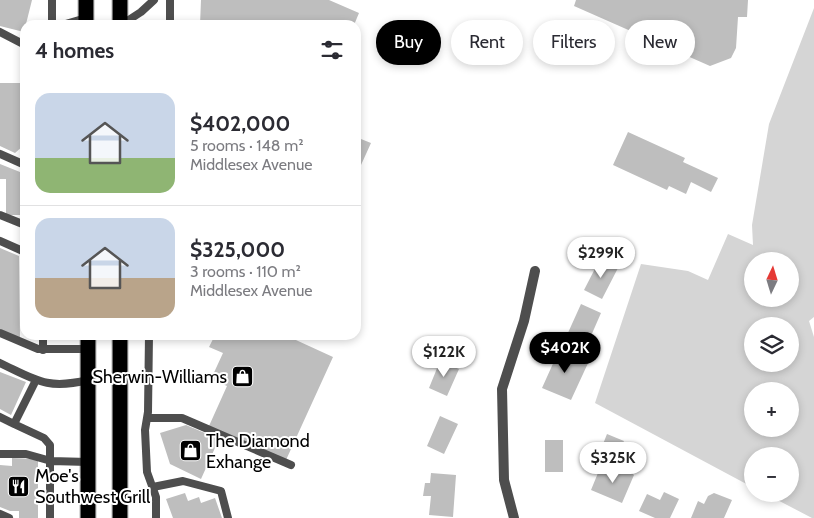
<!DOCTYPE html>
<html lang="en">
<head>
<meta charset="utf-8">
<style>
  :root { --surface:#fff; --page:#f7f7f7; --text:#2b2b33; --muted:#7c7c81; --line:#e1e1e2; --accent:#000 }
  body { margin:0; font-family:Cabin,sans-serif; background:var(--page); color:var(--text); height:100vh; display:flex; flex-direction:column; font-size:19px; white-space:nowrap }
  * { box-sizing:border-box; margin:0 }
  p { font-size:16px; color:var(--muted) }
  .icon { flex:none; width:28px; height:28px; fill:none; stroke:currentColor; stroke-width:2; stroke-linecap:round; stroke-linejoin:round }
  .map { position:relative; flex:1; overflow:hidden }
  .drawer { position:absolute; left:20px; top:20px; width:341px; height:320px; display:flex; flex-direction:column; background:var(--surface); border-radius:15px; box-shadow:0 2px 8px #0003 }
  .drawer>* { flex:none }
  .banner { position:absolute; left:376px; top:20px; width:362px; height:45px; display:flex; gap:10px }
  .needle { width:32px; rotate:4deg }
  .fabs { position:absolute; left:744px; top:252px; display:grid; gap:10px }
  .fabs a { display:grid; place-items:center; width:55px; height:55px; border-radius:50%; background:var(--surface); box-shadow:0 2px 8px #0003; font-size:25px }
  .price { position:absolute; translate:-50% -42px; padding:0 11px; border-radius:18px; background:#fff; color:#222; font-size:16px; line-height:32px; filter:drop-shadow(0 1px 2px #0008) }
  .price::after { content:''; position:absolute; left:50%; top:30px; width:15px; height:11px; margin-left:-8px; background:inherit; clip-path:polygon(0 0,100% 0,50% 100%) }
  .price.active { background:var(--accent); color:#fff }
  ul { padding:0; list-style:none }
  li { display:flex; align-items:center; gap:15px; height:125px; padding:0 15px }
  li+li { border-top:1px solid var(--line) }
  li span { display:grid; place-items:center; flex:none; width:140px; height:100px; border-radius:15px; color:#555 }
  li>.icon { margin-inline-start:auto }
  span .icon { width:60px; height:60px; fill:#fffc; stroke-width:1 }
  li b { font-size:21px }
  h2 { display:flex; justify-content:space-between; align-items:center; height:60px; padding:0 15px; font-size:21px }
  .chip { padding:0 18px; border-radius:22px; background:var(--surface); box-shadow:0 2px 8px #0003; font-size:18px; line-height:45px }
  .chip.active { background:var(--accent); color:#fff }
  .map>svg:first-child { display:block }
  .green { fill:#d5d5d5; fill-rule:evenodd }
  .building { fill:#bebebe }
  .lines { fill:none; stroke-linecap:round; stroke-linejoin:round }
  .highway-casing { stroke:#dbdbdb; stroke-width:18 }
  .lane { stroke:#4e4e4e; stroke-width:8 }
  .street { stroke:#4e4e4e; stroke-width:10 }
  .highway { stroke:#000; stroke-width:15 }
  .labels { text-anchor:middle; stroke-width:4; stroke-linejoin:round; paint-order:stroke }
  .poi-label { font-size:18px; fill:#000; stroke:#fff; text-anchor:start }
</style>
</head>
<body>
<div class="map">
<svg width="814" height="518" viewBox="0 0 814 518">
  <rect width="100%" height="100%" fill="#fff"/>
  <path class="green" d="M814,8V317L809,321L814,337V518H812L766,494H790V456H752V487L595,403L641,264L688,271L708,280L728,234L753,245L752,225L769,124ZM752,261H790V299H752ZM752,326H790V364H752ZM752,391H790V429H752Z"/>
  <path class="building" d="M0,0H32L24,32L0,26Z
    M201,0H329L359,13L354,25H200Z
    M576,0H748L747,17H738L736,48L731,58L710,66L574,6Z
    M0,83H24L23,146L15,153L0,146Z
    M628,132L685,158L683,162L718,178L711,192L691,182L686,194L669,186L667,190L613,165Z
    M356,137L371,143L356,176Z
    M0,164L25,174V215H6V179H0Z
    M0,248L19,256L20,340L0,331Z
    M600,259L618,268L602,299L584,290Z
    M581,304L601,313L587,345L567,335Z
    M215,335H285L333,357L286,460L209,426L227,386L211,379L223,353L209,347Z
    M560,348L589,361L571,400L542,388Z
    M440,361L459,369L447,396L429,388Z
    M0,372L26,382L11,415L0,409Z
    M440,416L458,424L444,454L427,446Z
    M186,425L219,439L201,479L170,464L160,433Z
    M607,434L624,441L617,456L601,449Z
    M545,440H563V472H545Z
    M12,458L38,459V518H19V511H10L0,507V465L12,466Z
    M600,468L609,472L610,469L622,474L623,471L629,470L634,475L622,503L591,490Z
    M431,473L456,475L453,517L429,515L431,496H423L425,483H430Z
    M664,492L679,499L670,518H655L639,511L647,494L660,500Z
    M185,493L188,501L199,497L201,503L215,498L222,518H173L166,499Z
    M714,493L732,500L724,518H691L698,501L704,504L708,496Z"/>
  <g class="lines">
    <defs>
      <path id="highway" d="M86,0V25
        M120,25V0
        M88,335V518
        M120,335V518"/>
    </defs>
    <use href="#highway" class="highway-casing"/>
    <path class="lane" d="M52,0V25
      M170,0V25
      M62,25L86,18
      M121,25L141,12L154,0
      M0,32L25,45
      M0,154L25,165
      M0,215L25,225
      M0,241L25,252
      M0,333L38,349H88
      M43,335V350
      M149,335L148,412L145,430L147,472L156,497V518
      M0,363C36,380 47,390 88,380
      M0,417L14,424L36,380
      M147,418H182L291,465
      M14,424L44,438L50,445V518
      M0,454H26L51,461L88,462
      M153,487L183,481L221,491L228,518
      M0,514L9,518"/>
    <path class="street" d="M514,518L504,480L502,389L524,321L535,271"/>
    <use href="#highway" class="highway"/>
  </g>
  <defs>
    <symbol id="shop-square" viewBox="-11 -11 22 22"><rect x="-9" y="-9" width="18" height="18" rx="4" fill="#000" stroke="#fff"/><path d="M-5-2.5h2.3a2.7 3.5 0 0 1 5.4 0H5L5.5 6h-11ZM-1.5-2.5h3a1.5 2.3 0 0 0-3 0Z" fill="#fff"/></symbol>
    <symbol id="restaurant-square" viewBox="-11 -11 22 22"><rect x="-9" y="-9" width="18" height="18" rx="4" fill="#000" stroke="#fff"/><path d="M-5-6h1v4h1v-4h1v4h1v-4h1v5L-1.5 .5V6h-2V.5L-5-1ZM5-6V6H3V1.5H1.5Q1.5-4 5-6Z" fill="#fff"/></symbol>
  </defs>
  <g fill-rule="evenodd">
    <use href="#shop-square" x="230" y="364" width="25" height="25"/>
    <use href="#shop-square" x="178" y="438" width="25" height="25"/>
    <use href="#restaurant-square" x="6" y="474" width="25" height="25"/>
  </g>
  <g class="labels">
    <g class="poi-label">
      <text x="227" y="383" text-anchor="end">Sherwin-Williams</text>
      <text x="206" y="447">The Diamond<tspan x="206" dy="21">Exhange</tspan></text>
      <text x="35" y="482">Moe's<tspan x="35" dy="21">Southwest Grill</tspan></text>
    </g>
  </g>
</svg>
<div class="fabs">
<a><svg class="needle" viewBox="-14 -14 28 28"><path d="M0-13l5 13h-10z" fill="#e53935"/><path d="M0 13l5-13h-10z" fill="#7c7c81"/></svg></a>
<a><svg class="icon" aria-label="layers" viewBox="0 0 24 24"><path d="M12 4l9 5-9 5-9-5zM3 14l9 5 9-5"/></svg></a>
<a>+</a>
<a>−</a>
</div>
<b class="price" style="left:601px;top:279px">$299K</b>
<b class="price active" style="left:565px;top:374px">$402K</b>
<b class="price" style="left:444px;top:378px">$122K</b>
<b class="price" style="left:613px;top:484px">$325K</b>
<div class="banner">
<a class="chip active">Buy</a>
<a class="chip">Rent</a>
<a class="chip">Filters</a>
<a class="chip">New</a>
</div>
<section class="drawer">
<h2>4 homes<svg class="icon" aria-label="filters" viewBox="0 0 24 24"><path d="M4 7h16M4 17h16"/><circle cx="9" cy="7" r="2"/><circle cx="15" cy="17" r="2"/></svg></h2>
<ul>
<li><span style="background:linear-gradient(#c9d6e8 65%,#8fb573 0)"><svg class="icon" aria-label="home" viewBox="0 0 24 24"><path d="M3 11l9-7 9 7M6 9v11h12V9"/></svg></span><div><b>$402,000</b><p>5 rooms · 148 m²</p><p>Middlesex Avenue</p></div></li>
<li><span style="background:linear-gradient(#c9d6e8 60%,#b9a48a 0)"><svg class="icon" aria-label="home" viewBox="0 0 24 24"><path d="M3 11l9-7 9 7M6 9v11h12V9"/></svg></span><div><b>$325,000</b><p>3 rooms · 110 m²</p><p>Middlesex Avenue</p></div></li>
</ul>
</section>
</div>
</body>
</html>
